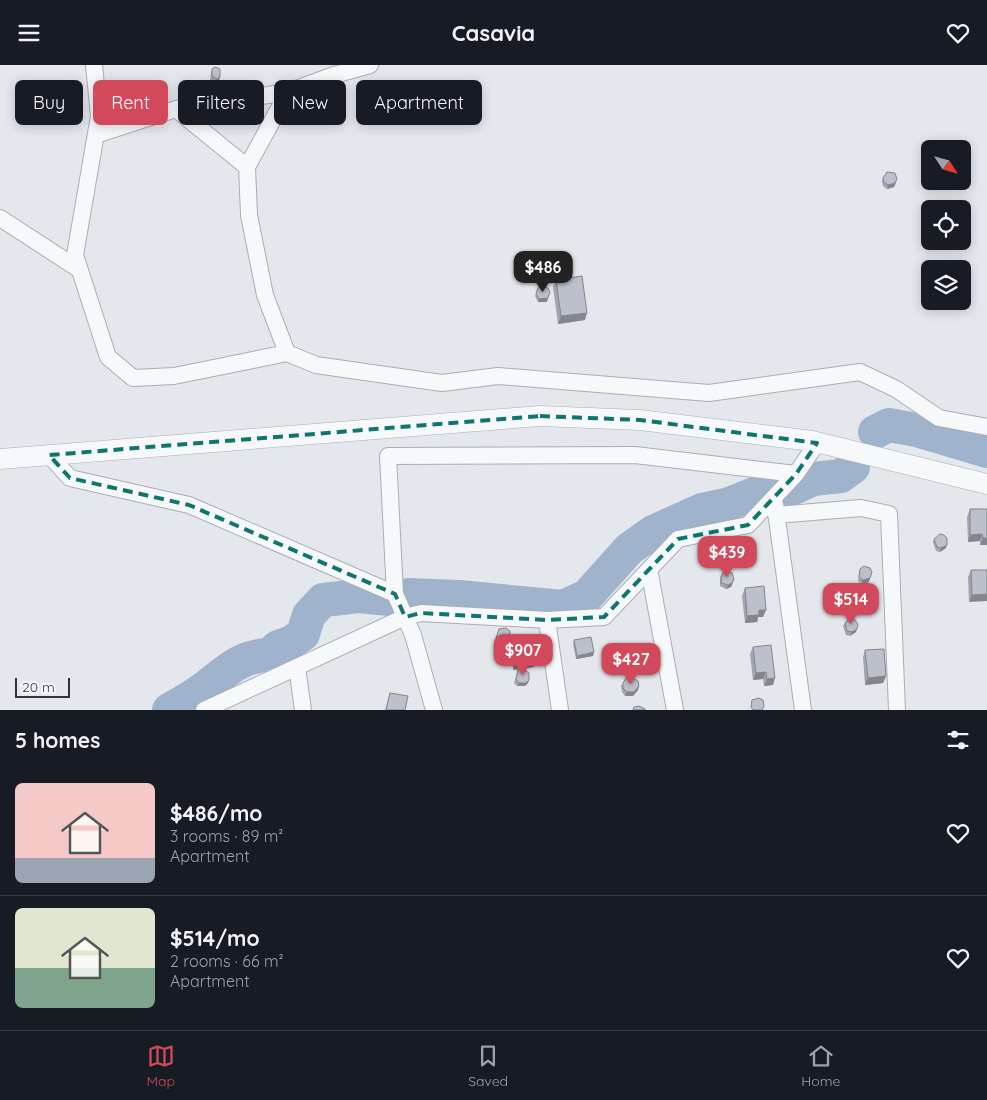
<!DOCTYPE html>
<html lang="en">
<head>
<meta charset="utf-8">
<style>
  :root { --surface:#171b24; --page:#20242c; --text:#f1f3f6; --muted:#9ea1a6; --line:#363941; --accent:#d1495b }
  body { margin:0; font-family:Quicksand,sans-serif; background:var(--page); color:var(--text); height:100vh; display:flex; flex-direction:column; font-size:19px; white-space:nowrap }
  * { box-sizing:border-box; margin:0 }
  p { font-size:16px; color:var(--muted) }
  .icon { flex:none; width:28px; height:28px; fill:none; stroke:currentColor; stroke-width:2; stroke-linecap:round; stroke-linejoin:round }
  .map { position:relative; height:645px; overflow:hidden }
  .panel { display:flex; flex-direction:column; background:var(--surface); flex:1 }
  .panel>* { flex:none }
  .top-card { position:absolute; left:15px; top:15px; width:500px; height:45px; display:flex; gap:10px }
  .needle { width:32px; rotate:126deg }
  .buttons { position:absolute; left:921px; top:75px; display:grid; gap:10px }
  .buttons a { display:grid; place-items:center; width:50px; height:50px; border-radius:8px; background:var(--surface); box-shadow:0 2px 12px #0003; font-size:25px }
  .scale { position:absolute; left:15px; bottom:12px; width:55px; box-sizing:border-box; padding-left:5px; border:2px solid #2b3445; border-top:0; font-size:14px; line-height:18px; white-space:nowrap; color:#2b3445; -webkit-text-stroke:4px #f4f6f9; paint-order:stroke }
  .price { position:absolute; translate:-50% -42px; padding:0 11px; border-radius:10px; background:var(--accent); color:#fff; font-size:16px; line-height:32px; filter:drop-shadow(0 1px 2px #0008) }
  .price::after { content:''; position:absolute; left:50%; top:30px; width:15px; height:11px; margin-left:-8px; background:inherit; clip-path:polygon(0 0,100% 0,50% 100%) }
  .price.current { background:#222; color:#fff }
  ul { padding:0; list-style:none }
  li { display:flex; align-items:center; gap:15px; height:125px; padding:0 15px }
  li+li { border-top:1px solid var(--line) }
  li span { display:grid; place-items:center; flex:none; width:140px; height:100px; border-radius:8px; color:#555 }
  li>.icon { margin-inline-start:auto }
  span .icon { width:60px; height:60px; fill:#fffc; stroke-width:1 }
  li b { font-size:21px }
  h2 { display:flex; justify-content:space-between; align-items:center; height:60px; padding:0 15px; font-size:21px }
  .pill { padding:0 18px; border-radius:8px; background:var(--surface); box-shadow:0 2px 12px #0003; font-size:18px; line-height:45px }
  .pill.current { background:var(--accent); color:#fff }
  header { display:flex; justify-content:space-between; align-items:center; height:65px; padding:0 15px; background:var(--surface); font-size:22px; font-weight:800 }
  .menu { display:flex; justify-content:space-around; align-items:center; height:70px; border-top:1px solid var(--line); background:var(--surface); font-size:14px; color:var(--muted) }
  .menu a { display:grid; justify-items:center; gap:2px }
  .menu .current { color:var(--accent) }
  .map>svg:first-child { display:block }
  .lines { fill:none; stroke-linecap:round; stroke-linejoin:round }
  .river { stroke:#9fb4cc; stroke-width:34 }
  .minor-casing { stroke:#a9aeb7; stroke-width:18 }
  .tertiary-casing { stroke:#a9aeb7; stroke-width:21 }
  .minor { stroke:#f7f8fa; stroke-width:16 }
  .tertiary { stroke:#f7f8fa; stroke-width:20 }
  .wall { fill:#a1a5ae }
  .shaded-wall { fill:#83868d }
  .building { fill:#bbc0ca; stroke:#83868d }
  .marked { fill:none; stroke:#0f766e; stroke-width:4; stroke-dasharray:10 6; stroke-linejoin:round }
</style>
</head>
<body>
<header><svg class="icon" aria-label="menu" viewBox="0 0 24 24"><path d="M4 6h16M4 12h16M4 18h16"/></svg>Casavia<svg class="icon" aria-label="heart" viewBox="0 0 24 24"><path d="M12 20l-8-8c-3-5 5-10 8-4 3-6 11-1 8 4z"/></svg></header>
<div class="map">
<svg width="987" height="645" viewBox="0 0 987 645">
  <rect width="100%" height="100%" fill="#e4e7ec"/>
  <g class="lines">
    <path class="river" d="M875,367L889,360L916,365L987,386
      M787,426L813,414L841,411L853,402
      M409,530L459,532L563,542L587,531L629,484L653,467L702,445L726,440L767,424
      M169,645C179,639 189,634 199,627C223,610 237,591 269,590L278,582L292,577L303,569L309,550L323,535L359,531L389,534"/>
    <defs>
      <path id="minor" d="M94,0L99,51L75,190L108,292L133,313L174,311L287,288L316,300L442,318L498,311L709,328L860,307L896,324L939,353L987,362
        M176,44L247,102L249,150L265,230L287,288
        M96,70L176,44L288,27L334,10L370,0
        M247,102L288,27
        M0,153L80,205
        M49,390L70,413L189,440L395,529
        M775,439L803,645
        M776,450L861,443L889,449L897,645
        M649,504L675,645
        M547,555L560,645
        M297,602L303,645
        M204,645L405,552L421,548L547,555L604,552L678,474L748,460L796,409
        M434,645L413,570L395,529L388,391L635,390L796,409L817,378"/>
      <path id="tertiary" d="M0,394L540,351L640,355L812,376L987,419"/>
    </defs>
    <use href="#minor" class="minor-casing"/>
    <use href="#tertiary" class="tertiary-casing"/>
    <use href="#minor" class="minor"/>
    <use href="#tertiary" class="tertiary"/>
  </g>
  <path class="wall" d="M212,4L219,16L215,17L210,15L211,8Z
    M186,19L192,26L186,27L185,22Z
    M883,113L896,118L894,122L887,124L883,121L882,116Z
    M556,215L585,255L558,259L553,222Z
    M538,223L547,237H538L535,231Z
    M970,444H987V480H980V476L968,477L967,452Z
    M934,474L946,483L940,487L936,486L933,477Z
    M860,504L869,517L862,519L858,516L859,507Z
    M971,505H987L969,537L968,512Z
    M722,509L733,518L731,522L726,524L720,521V512Z
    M745,523L763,552H758L757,557L745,558L742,531Z
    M845,558L856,567L850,571L846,570L843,561Z
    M499,564L510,573L509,577L505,580H498L495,576Z
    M514,574L536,595L534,602L513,605L512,581Z
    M574,575L594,587L593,591L576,594L573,579Z
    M753,582L773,620L764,621L763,614L753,615L750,589Z
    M865,585L886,611L883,618L865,620L863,592Z
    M518,605L529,615L528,618L525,621H517L514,618Z
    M623,618L639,621L638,625L633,631H625L622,627L621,621Z
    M390,628L405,645H385Z"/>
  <path class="shaded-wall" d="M220,12L219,16L215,17L217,14Z
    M193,22L192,26L186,27L187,24Z
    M897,114L894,122L887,124L888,120Z
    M548,233L547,237H538L539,234Z
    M587,248L585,255L558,259L561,251Z
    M982,469L980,476L968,477L970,470Z
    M983,473H987V480H980Z
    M947,480L946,483L940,487L941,483Z
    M870,513L869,517L862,519L863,515Z
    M734,514L731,522L726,524L728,520Z
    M987,529V536L969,537L972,530Z
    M759,545H766L763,552H758L757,557L745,558L747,551Z
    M857,564L856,567L850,571L852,567Z
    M510,573L509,577L505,580H498L500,576Z
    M594,587L593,591L576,594L577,591Z
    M536,595L534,602L513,605L515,598Z
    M766,607L763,614L753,615L756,608Z
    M886,611L883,618L865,620L868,613Z
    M775,613L773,620L764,621L767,614Z
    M529,615L528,618L525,621H517L519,618Z
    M639,621L638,625L633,631H625L627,627Z"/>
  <path class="building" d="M215,2L220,4V12L217,14L212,11V4Z
    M191,17L193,22L187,24L186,19Z
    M887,107L895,108L897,114L895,118L888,120L884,117L883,113Z
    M582,211L587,248L561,251L556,215Z
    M542,221L548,223L550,227L548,233L539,234L536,228L538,223Z
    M970,444H987V473H983L982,469L970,470Z
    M940,469L944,470L947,473V480L941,483L937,482L934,474Z
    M864,501L870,503L872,507L870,513L863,515L859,512L860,504Z
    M971,505H987V529L972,530Z
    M726,506L732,508L734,514L732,518L728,520L721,518L722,509Z
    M764,521L766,545H759V550L747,551L745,523Z
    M850,553L854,554L858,559L857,564L852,567L847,566L845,558Z
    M506,563L510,566V573L507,576H500L496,573L499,564Z
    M533,572L536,595L515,598L514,574Z
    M591,572L594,587L577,591L574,575Z
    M771,580L775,613L767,614L766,607L756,608L753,582Z
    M884,584L886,611L868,613L865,585Z
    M523,604L529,608V615L526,618H519L516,614L518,605Z
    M631,612L638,616L639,621L634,627H627L623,623V618L626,613Z
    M390,628L408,631L405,645H386Z
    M759,633L763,635L764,641L762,645H753L751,642L752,635Z
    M639,641L645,644V645H633L634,642Z"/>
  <path class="marked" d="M540,351L640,355L817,378L796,409L748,460L678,474L604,552L547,555L421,548L405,552L395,529L189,440L70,413L49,390Z"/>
</svg>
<div class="buttons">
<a><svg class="needle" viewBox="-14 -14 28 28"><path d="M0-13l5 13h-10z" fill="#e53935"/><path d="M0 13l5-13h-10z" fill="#9ea1a6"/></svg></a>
<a><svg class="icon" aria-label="locate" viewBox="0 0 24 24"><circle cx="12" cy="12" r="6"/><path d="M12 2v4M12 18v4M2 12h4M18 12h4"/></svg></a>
<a><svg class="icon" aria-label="layers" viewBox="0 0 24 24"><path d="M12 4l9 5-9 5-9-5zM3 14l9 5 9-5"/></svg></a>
</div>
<div class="scale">20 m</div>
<b class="price current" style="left:543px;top:228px">$486</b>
<b class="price" style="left:727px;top:513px">$439</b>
<b class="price" style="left:851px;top:560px">$514</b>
<b class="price" style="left:523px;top:611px">$907</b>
<b class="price" style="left:631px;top:620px">$427</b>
<div class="top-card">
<a class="pill">Buy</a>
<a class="pill current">Rent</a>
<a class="pill">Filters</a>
<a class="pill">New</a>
<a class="pill">Apartment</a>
</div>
</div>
<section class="panel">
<h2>5 homes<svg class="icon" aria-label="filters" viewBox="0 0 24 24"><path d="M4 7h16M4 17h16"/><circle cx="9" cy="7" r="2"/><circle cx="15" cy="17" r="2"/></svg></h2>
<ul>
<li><span style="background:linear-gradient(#f6c9c9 75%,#9aa5b1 0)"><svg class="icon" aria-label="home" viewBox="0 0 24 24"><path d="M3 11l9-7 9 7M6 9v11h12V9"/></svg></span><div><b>$486/mo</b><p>3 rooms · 89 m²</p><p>Apartment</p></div><svg class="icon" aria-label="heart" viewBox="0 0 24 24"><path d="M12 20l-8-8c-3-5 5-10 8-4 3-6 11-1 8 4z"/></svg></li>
<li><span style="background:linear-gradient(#dfe7d0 60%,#7fa58c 0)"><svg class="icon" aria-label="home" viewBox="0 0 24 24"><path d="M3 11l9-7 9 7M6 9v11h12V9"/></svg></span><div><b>$514/mo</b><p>2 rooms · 66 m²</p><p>Apartment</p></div><svg class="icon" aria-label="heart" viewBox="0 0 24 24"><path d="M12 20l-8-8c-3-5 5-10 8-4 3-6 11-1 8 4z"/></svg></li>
</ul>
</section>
<nav class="menu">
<a class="current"><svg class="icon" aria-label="map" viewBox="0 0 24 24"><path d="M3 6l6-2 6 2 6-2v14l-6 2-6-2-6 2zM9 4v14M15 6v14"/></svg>Map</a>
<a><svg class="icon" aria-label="saved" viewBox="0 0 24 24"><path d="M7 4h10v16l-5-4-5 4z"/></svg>Saved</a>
<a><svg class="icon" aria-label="home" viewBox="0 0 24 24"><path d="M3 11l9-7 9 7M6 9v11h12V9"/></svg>Home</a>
</nav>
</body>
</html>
